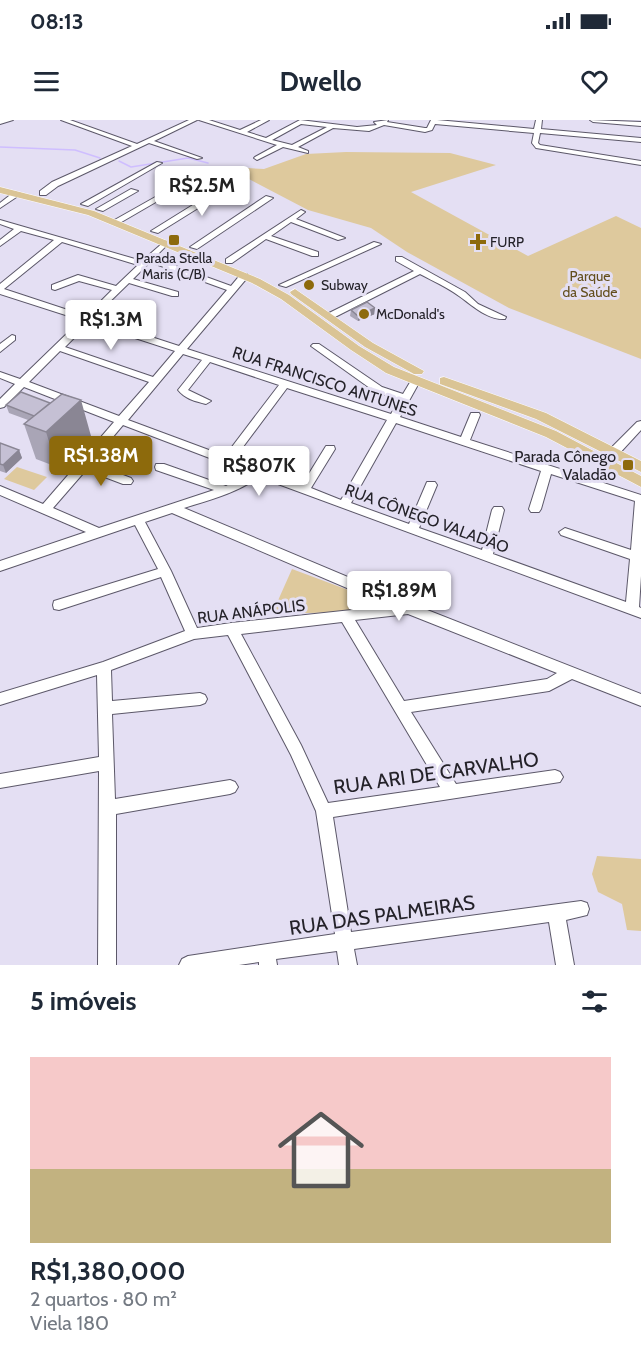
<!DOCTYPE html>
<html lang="pt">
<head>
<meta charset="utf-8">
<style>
  :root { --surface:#fff; --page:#f6f6f7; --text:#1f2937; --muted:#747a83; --accent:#8d6a0c }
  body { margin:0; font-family:Cabin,sans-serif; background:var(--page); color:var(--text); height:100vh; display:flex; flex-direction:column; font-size:22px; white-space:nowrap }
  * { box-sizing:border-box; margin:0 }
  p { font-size:20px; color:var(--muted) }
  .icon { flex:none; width:33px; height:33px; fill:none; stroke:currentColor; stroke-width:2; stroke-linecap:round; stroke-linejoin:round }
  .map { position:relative; height:845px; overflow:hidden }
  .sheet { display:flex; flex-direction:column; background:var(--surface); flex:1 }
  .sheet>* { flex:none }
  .price { position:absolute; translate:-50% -51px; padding:0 14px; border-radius:6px; background:#fff; color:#222; font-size:20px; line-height:39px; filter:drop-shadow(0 2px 3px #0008) }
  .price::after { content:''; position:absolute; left:50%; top:36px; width:18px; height:14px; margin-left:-9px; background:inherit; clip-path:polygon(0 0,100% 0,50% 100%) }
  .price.current { background:var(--accent); color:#fff }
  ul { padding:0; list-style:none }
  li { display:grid; align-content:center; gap:12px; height:318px; padding:0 30px }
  li span { display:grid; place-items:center; height:186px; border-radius:0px; color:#555 }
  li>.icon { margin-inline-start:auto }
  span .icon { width:108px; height:108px; fill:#fffc; stroke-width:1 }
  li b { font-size:26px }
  h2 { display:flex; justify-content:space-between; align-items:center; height:72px; padding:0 30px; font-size:26px }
  .status { display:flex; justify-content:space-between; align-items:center; height:42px; padding:0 30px; background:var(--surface); direction:ltr }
  .status svg { height:16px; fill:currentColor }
  header { display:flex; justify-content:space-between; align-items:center; height:78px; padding:0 30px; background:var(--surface); font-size:27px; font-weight:700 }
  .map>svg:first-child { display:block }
  .green { fill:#dec99d }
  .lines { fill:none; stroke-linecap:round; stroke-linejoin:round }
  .stream { stroke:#cfbeff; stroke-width:1.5 }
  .minor-casing { stroke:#5c5869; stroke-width:2 }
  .major-casing { stroke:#fff; stroke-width:1 }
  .minor { fill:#fff; fill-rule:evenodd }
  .major { fill:#dac495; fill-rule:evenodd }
  .wall { fill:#a9a5b6 }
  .shaded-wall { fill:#8a8694 }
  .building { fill:#c5c0d4; stroke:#8a8694; stroke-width:1.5 }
  .poi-dot { fill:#8d6a0c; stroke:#e4dff3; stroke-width:2 }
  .labels { text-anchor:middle; stroke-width:6; stroke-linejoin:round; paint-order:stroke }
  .far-poi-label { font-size:14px; fill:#242229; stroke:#e4dff3; text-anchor:start }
  .far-park-label { font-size:14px; fill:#634e1c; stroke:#e4dff3 }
  .street-label { font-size:16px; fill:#242229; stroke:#e4dff3 }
  .poi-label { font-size:16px; fill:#242229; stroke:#e4dff3; text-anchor:end }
  .near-street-label { font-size:20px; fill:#242229; stroke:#e4dff3 }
</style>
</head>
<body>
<div class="status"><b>08:13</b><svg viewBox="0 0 49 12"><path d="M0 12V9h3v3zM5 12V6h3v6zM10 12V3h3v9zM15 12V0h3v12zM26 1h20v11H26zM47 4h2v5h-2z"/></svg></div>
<header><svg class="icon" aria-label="menu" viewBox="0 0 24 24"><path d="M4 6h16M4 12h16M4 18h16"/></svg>Dwello<svg class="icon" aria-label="heart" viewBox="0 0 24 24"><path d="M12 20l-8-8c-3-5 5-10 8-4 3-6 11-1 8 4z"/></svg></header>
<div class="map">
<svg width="641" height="845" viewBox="0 0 641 845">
  <rect width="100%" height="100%" fill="#e4dff3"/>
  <path class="green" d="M346,32L450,33L496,45L411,72L528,136L616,96L641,108V239L509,188L407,132L371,108L308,90L226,47L264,49L306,34Z
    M17,347L47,357L34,370L4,359Z
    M292,449L367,477L374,484L345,492L272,494Z
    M597,736L641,739V811L627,810L622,784L598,772L592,754Z"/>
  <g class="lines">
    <path class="stream" d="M0,27L75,30L100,38
      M119,41L131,47L188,38L208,43"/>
    <defs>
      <path id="minor" d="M0,0H13L0,4Z
        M61,0H70L137,24L189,0H197L154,21L202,38L197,39L149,23L58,66L46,75H40V71L52,62L132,26Z
        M199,0H209L240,10L261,0H269L247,12L266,18L300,0L357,7L377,5L374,2L388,0L387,2L425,8H427L431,0H437L534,9L536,0H542L541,9L641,18V22L540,13L538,23L540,25L641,41V45L536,28L532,23L534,13L435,4L432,10L425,12L384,5L369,11L333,8L298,27L308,31V33L283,27L257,40L254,38L255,37L277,25ZM301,4L327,7L292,25L272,20Z
        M590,0L641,2V6L593,2Z
        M157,42L162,43L88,86L81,84Z
        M205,49L211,50L118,104L111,102Z
        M233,60L240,62L158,113L151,111Z
        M131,69L138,71L103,91L96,89Z
        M14,72L21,74L0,88V83Z
        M266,76L273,78L197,129L190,127Z
        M301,90L305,92L296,99L345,118L338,120L291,102L271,116L318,132V136H312L266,119L232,143H226V139Z
        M0,100L142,141L165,121L169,123L154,138L231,166L241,154H247V158L187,229L391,294L399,280L374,271L311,226L313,224H319L382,267L403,274L412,259H418L420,261L400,297L461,317L471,293H479L480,295L470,320L641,375V456L639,487L641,488V498L259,357C237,373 210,380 184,388L412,484L641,574V586L572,559L549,571L411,592L456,664L555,650L560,652L563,657L560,662L333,697L351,812L581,781L587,783L589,789L587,795L566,800L574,845H556L549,802L354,829L357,845H339L337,831L276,839L277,845H259V842L239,845H179L182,839L188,836L335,814L316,691L291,635L228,515L194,519L111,550L112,581L200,573L205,575L207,579L205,583L200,585L112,594L115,679L230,660L235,662L238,667L235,672L230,674L116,694V845H98L99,651L0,668V654L99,637L97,555L0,585V573L103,542L185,511L161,457L59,490L54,489L53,485L54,481L158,449L135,405L0,451V441L86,412L0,375V366L43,384L114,302L24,267L4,287L0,288V279L15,264L0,258V252L20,259L81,200L0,174V164L54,120L21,111L0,126V120L14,109L0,104ZM62,122L138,145L116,166L78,155L52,165V169L55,170L79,161L112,170L86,196L4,169ZM150,142L227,170L179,226L93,198L129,163L172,176H178V172L133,159ZM89,203L175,231L153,257L65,227ZM60,231L149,262L119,296L29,262ZM183,234L202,240L178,270C185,279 195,281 206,284L211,281L188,270L210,242L279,265L225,336L128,300ZM287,268L387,300L341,380L311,368L335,329L334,326H326L302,365L234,339ZM396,303L541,351L529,389L531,392H539L541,389L551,354L635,381L631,430L565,408L559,412L561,415L630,439L626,482L493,434L504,390L502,387H494L492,390L482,430L419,408L437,365L435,362H427L409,404L351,383ZM123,305L249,353L226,366L164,344H156L155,347L156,350L214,370L99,408L53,388L86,350L123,364H131L133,361L131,358L91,343ZM172,393L389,486L231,503L197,508L171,451L145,402ZM408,494L557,553L547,559L404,581L355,500ZM342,502L440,667L328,683L301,625L241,514Z
        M374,122L381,124L286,167L279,165Z
        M396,137H402L465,172L478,184L506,197L505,199C487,200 472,185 459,176C447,167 433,161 420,154L333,198H327V194L414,151L396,141Z
        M12,215L15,216V220L0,232V224Z
        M641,301V310L618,335H610L609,332L610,329L637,302Z"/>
      <path id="major" d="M0,67L94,91L260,159L289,175L359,226L394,247L556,311L641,356V367L546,317L386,253L351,230L281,179L252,163L88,95L0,73Z
        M295,169L373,223L424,251L422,254H414L365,227L291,174L290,172Z
        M444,257L546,293L641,341V352L536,299L440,264V258Z"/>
    </defs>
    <use href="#minor" class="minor-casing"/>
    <use href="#major" class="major-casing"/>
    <use href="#minor" class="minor"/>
    <use href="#major" class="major"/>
  </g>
  <path class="wall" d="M351,190L375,194L358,201L350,196Z
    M50,283L91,316L57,347L36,339L24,304L28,300L9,293L6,285Z
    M0,323L19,330L22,338L6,353L0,351Z
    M240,350L241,355L229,362L218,356L217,351Z"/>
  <path class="shaded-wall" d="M375,188V194L358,201V196Z
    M81,280L91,316L57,347L46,312Z
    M19,330L22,338L6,353L3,345Z
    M240,350L241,355L229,362V356Z"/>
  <path class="building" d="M367,182L375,188L358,196L351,190Z
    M21,272L50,283L34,296L6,285Z
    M62,274L81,280L46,312L24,304Z
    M0,323L19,330L3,345L0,344Z
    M226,344L240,350L229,356L217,351Z"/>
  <g class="poi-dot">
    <rect x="168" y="114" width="12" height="12" rx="3"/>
    <path d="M475 113h6v6h6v6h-6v6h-6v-6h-6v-6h6z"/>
    <circle cx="309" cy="165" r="6"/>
    <circle cx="364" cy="194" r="6"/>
    <rect x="622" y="339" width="12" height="12" rx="3"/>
  </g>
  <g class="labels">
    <g class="far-poi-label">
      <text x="490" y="127">FURP</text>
      <text x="174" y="143" text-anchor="middle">Parada Stella<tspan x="174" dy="16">Maris (C/B)</tspan></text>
      <text x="321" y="170">Subway</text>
      <text x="376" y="199">McDonald's</text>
    </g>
    <g class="far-park-label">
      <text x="590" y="161">Parque<tspan x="590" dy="16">da Saúde</tspan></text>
    </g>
    <g class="street-label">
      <text transform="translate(325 261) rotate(18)" y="6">RUA FRANCISCO ANTUNES</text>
      <text transform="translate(427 398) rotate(20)" y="6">RUA CÔNEGO VALADÃO</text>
      <text transform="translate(251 491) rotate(-7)" y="6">RUA ANÁPOLIS</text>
    </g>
    <g class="poi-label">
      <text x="616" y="342">Parada Cônego<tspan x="616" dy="18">Valadão</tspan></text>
    </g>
    <g class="near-street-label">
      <text transform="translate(436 653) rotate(-8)" y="7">RUA ARI DE CARVALHO</text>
      <text transform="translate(382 795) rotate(-8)" y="7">RUA DAS PALMEIRAS</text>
    </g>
  </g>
</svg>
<b class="price" style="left:202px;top:97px">R$2.5M</b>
<b class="price" style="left:111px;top:231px">R$1.3M</b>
<b class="price current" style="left:101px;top:367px">R$1.38M</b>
<b class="price" style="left:259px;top:377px">R$807K</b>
<b class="price" style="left:399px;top:502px">R$1.89M</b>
</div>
<section class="sheet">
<h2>5 imóveis<svg class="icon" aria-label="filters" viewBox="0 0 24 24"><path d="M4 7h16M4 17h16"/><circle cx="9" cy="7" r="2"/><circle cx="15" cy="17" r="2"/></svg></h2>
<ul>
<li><span style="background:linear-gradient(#f6c9c9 60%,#c2b280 0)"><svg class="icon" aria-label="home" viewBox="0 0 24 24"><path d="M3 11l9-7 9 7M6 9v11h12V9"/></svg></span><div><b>R$1,380,000</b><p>2 quartos · 80 m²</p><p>Viela 180</p></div></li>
</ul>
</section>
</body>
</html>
